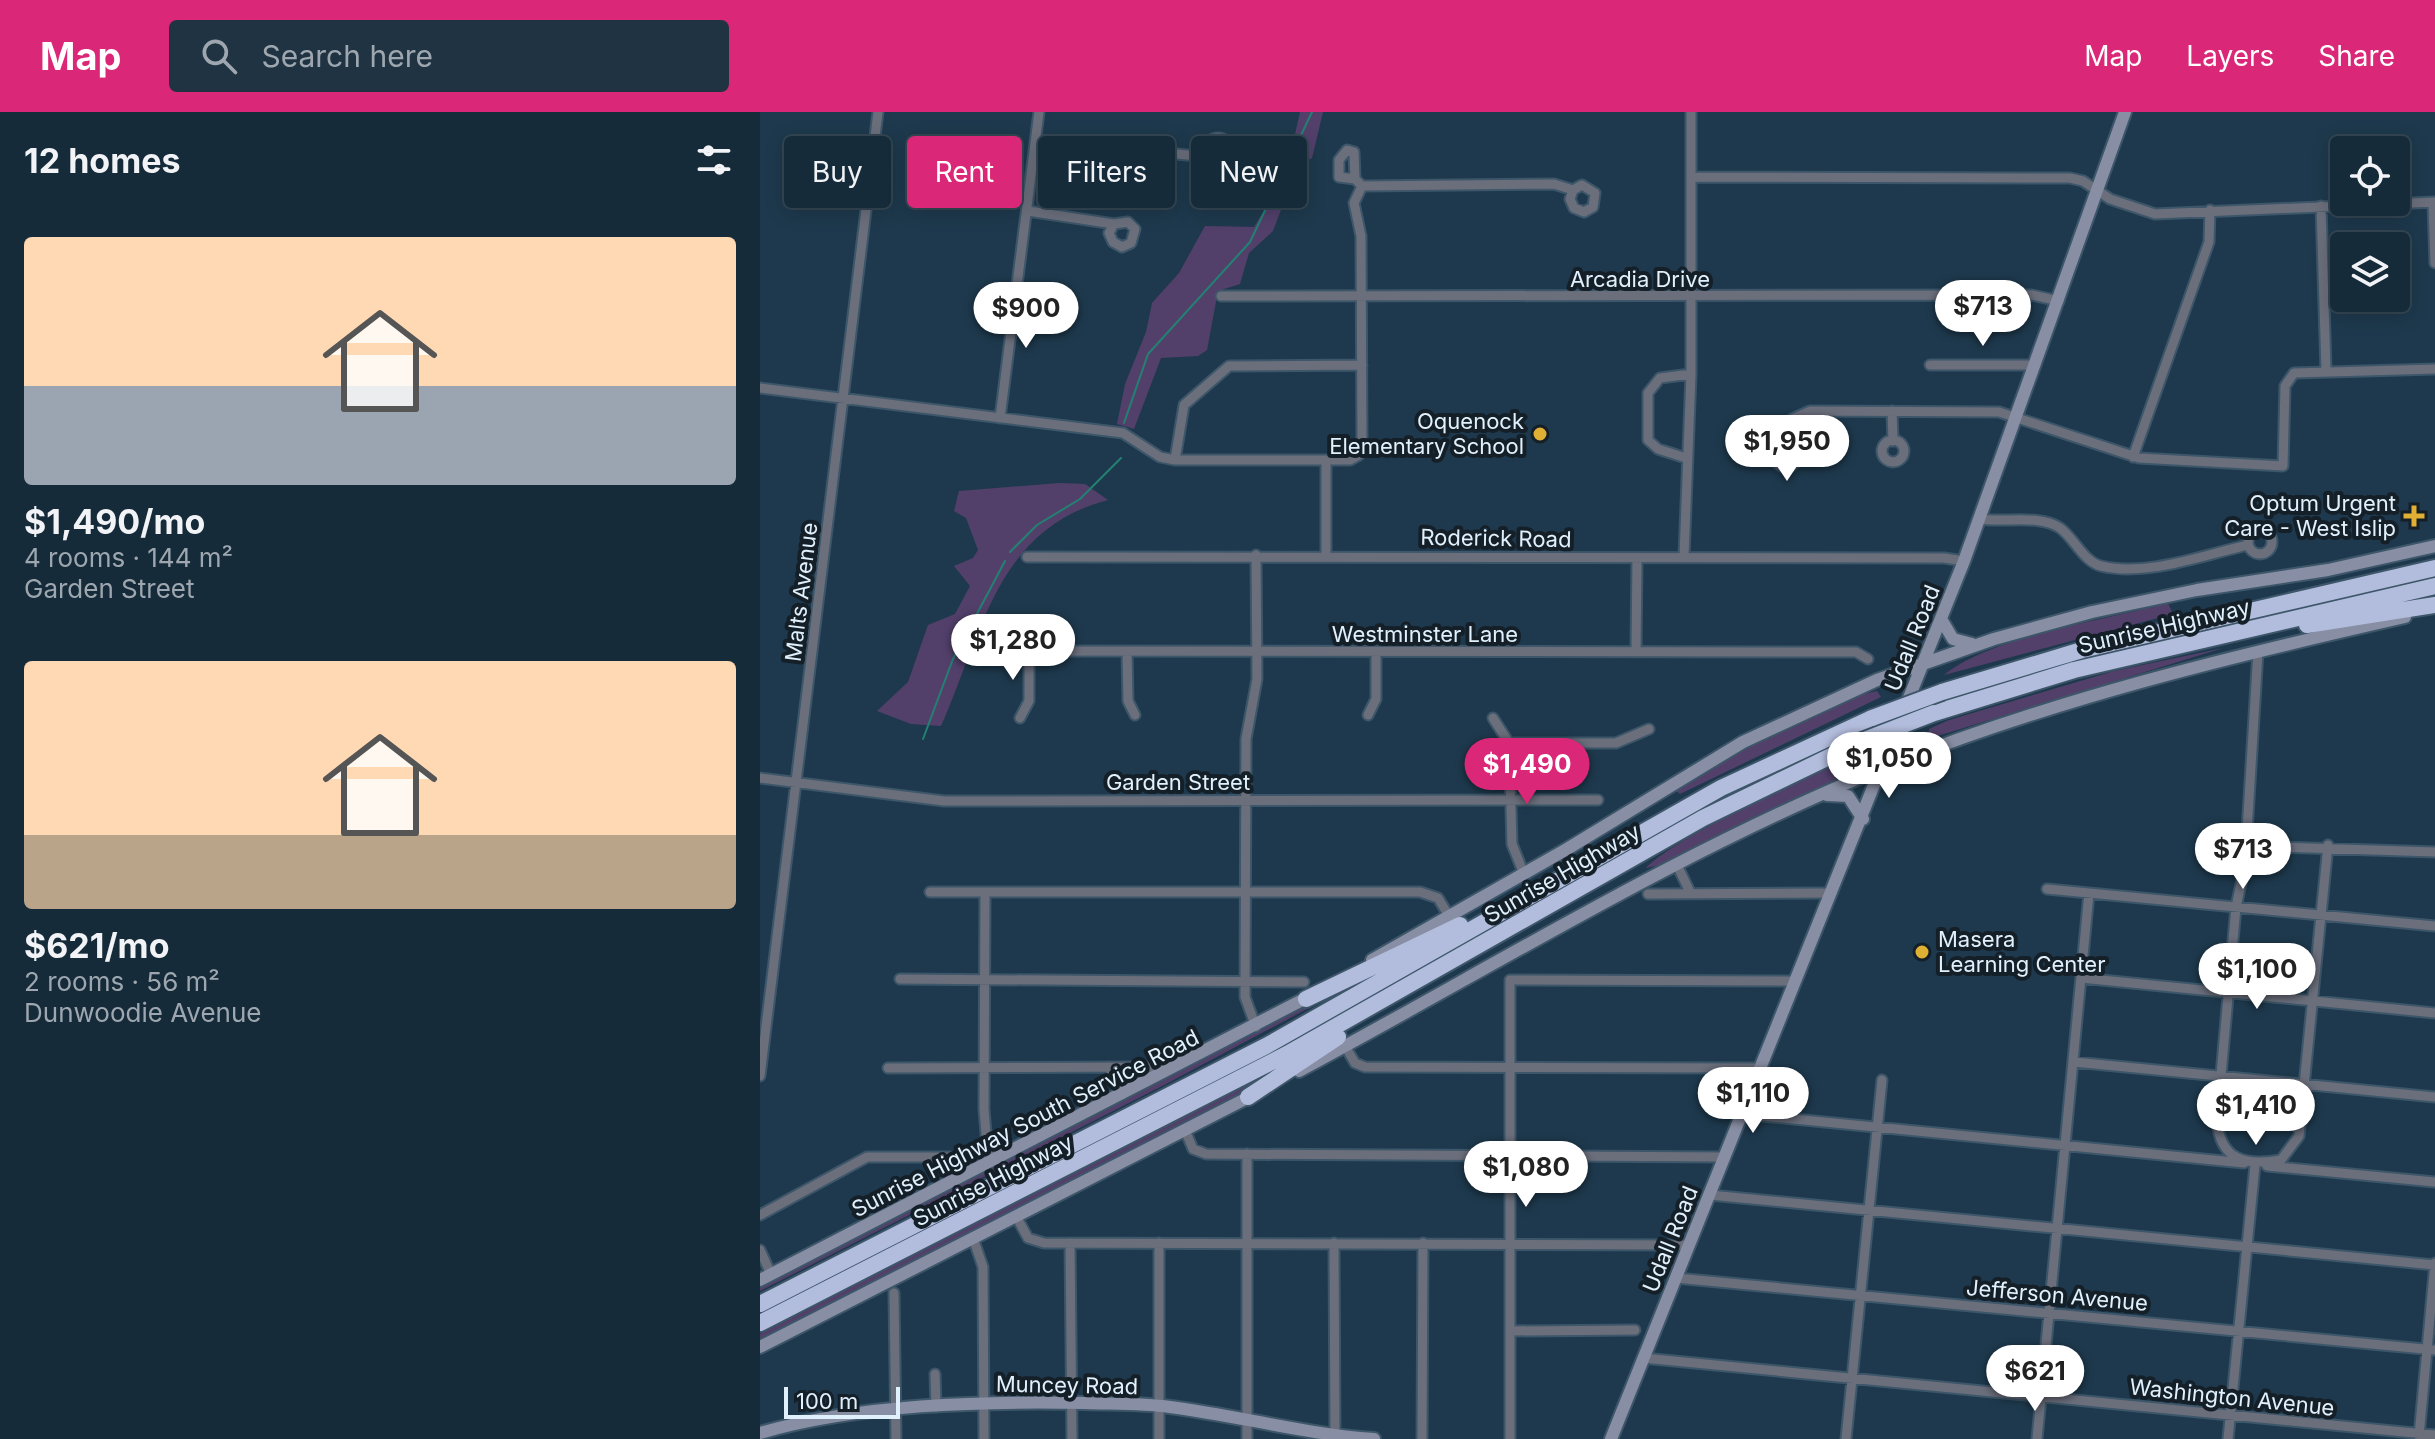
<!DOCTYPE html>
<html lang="en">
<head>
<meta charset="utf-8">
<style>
  :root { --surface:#162b3a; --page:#1f3342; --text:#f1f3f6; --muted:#9ea7af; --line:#354754; --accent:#db2777 }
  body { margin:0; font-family:Inter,sans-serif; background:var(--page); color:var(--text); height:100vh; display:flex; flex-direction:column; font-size:30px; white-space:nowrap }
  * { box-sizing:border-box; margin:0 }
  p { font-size:26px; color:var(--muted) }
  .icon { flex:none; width:44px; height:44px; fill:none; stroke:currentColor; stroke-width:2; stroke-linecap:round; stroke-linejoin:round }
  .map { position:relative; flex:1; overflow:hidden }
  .details { display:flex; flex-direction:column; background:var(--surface); width:760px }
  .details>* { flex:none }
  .guide { position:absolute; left:24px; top:24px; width:760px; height:72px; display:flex; gap:16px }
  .buttons { position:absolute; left:1570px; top:24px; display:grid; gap:16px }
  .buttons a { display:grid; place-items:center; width:80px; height:80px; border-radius:8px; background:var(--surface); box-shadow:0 4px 20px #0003,0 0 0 2px var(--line); font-size:40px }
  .scale { position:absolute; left:24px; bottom:20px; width:116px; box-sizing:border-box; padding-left:8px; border:4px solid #e0f0fc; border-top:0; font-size:22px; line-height:28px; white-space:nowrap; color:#e0f0fc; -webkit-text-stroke:6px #141f28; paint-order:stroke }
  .price { position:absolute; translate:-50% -68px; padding:0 18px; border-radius:28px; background:#fff; color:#222; font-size:26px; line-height:52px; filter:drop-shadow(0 2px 4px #0008) }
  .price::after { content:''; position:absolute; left:50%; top:48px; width:24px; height:18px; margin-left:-12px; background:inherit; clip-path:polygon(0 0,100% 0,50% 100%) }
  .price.active { background:var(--accent); color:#fff }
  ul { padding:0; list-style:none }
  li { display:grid; align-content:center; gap:16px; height:424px; padding:0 24px }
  li span { display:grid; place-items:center; height:248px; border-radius:8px; color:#555 }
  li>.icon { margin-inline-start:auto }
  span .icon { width:144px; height:144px; fill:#fffc; stroke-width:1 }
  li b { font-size:34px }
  h2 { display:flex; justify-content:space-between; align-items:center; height:96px; padding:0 24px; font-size:34px }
  .pill { padding:0 28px; border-radius:8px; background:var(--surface); box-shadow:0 4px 20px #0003,0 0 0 2px var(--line); font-size:28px; line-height:72px }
  .pill.active { background:var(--accent); color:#fff }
  header { display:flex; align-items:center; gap:48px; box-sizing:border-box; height:112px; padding:0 40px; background:var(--accent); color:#fff }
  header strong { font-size:38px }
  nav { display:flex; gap:44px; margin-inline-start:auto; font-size:28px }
  .search { width:560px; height:72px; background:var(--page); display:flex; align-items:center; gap:20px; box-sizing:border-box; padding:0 28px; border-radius:8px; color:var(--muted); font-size:30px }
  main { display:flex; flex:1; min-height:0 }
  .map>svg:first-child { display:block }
  .green { fill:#52406b }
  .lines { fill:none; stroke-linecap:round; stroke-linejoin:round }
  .stream { stroke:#228272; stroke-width:2 }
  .street-casing { stroke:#3d5669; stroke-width:13 }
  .secondary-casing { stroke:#3d5669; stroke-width:16 }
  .highway-casing { stroke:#3d5669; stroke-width:20 }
  .street { stroke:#6b6f7c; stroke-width:9 }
  .secondary { stroke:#888ea3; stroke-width:12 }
  .highway { stroke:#b2bcdc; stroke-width:16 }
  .highway-bridge-casing { stroke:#3d5669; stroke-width:20; stroke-linecap:butt }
  .highway-bridge { stroke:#b2bcdc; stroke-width:16 }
  .poi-dot { fill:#e0b034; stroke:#141f28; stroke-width:3 }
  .labels { text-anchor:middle; stroke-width:8; stroke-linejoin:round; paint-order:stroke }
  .street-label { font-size:22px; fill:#e0f0fc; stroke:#141f28 }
  .poi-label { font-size:22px; fill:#e0f0fc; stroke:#141f28; text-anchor:end }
</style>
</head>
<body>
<header>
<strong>Map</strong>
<div class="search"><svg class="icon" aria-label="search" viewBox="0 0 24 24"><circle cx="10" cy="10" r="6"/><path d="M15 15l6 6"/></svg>Search here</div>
<nav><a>Map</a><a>Layers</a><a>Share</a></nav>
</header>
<main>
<section class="details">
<h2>12 homes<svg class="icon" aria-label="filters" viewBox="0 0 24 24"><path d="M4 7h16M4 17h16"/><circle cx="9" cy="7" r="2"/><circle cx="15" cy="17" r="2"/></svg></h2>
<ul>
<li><span style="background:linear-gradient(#ffd9b3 60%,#9aa5b1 0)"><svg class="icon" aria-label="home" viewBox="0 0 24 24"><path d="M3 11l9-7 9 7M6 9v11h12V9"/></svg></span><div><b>$1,490/mo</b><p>4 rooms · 144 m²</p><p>Garden Street</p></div></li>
<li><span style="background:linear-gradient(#ffd9b3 70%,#b9a48a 0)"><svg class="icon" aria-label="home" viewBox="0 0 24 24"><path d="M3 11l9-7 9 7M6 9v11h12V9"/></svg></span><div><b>$621/mo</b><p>2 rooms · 56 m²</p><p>Dunwoodie Avenue</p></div></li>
</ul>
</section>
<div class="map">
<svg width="1675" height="1327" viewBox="0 0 1675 1327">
  <rect width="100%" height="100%" fill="#1e394d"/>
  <path class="green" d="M540,0H563L552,46L538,53L513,119L489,141L480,172L458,179L447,238L438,244L401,246L374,317L357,312L365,272L386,220L392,191L419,161L445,114L494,115L526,62Z
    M300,371L325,372L348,388C236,417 222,522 181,614L151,612L117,599L148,570L168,513L195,502L210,474L194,454L213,446L218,438L206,406L194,399L199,379Z
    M1408,491L1413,502L1184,563C1232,524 1346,508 1408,491Z
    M1463,536L1168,627L1169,617L1189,608L1354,559Z
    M1117,579L1121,585L920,682L916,679C978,638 1043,595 1117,579Z
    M1108,639L1100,661L901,753L886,756C909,729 1069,650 1108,639Z
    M607,865L406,972L0,1179V1173L575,875Z
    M523,954L477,985L0,1227V1222L33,1205Z"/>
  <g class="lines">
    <path class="stream" d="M364,311L388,242L490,130L552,0
      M250,440L277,413L320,387L361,346
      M163,627L193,547L245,449"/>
    <defs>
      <path id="street" d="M445 39a13 13 0 1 1 26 0a13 13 0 1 1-26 0Z
        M276,28L447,45
        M931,65L1310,66L1323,69L1350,87L1395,102L1675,90
        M602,74L794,72L813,78L822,73L835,81L833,95L824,100L814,96L810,87L813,78
        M1673,91L1675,151
        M1561,94L1566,258
        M268,99L354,112L368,110L375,117L371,131L362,135L353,130L349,121L354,112
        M461,184L1272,183L1299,189
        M1170,253H1276
        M0,276L363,321L400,345L415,348H590L599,343L602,331L601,124L594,91L602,74L595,67L594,40L587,38L579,48V65L595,67
        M1132,299L1133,329
        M240,306L279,0
        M1122 339a11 11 0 1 1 22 0a11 11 0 1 1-22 0Z
        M1025,331L1032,307L1050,299L1239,300L1379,346L1523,354L1525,274L1534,261L1675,257
        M1014 343a12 12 0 1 1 24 0a12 12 0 1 1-24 0Z
        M1373,345L1449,130L1450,98
        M926,346L898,337L888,328V281L900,266L931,262
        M415,348L424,293L469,254L602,253
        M566,349V443
        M1220,407C1244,411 1280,402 1300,416C1314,426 1324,450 1341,454C1387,465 1443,443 1488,433
        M1488 430a12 12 0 1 1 24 0a12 12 0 1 1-24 0Z
        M496,443L497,567L486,627L485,885L496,915
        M267,445L1184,446L1204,449
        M924,445L931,262V0
        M222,539L1096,540L1108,547
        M876,539L877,446
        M367,540L368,589L375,603
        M608,603L616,587V540
        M260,606L269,589V540
        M733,606L749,631
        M749,631H856L889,617
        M749,631L752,732L764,762
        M0,666L184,689L838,688
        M1487,720L1498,539
        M1568,733L1539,1024L1521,1048C1486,1054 1460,1049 1457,1008L1476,795L1489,734L1675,740
        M917,753L930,780
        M1287,777L1675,814
        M170,780H660L678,786L689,804
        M225,781L224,997L226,1022L235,1048
        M888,782L1072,781
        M1321,866L1675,901
        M140,867L544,870
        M585,934L595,951L605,955L1001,956
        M1314,950L1675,985
        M349,955L362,983
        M128,956L390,955
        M0,964L118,0
        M982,1002L1484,1051
        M425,1018L433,1037L446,1042L965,1045
        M1507,1054L1675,1070
        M950,1083L1675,1153
        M0,1103L107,1045H190
        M256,1104L268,1126L284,1131L929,1133
        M213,1126L223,1155L224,1327
        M310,1131L312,1327
        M399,1131V1327
        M574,1131L575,1324
        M0,1138L11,1162
        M916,1166L1675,1238
        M134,1181L136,1327
        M750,1219L875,1218
        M883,1246L1675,1323
        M175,1262L176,1295
        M1659,1324L1675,1151
        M487,1327V1042
        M662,1327L663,1131
        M750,1327V868L1036,869
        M1086,1327L1122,968
        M1277,1327L1329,781
        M1468,1327L1495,1053"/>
      <path id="secondary" d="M1181,507L1193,527L1212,532
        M1067,683L1088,684L1103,707
        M612,848L807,737L983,630L1117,568L1234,527L1332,500L1437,478L1568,458L1675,434
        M539,959C733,855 919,739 1123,656C1291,588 1469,545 1645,505
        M0,1168L552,883
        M0,1235L495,982
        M0,1321C100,1292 221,1289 325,1291C354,1292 382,1291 410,1295C479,1304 545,1322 614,1327
        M851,1327L1204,449L1365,0"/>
      <path id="highway" d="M1547,513L1675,493
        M1182,580L1322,538L1675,456
        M1174,601L1314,558L1675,474
        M546,887L700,813
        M488,985L578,925
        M0,1192L506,934L961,676L1112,606
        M0,1211L527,942L943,706L1102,629"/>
    </defs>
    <use href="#street" class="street-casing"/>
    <use href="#secondary" class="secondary-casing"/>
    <use href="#highway" class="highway-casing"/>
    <use href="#street" class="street"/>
    <use href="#secondary" class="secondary"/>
    <use href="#highway" class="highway"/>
    <defs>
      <path id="highway-bridge" d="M1112,606L1182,580
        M1102,629L1174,601"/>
    </defs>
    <use href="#highway-bridge" class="highway-bridge-casing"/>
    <use href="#highway-bridge" class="highway-bridge"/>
  </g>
  <g class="poi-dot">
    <circle cx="780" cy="322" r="8"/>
    <path d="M1650 392h8v8h8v8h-8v8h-8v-8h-8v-8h8z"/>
    <circle cx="1162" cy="840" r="8"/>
  </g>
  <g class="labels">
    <g class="street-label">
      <text x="880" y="175">Arcadia Drive</text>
      <text transform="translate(736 426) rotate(1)" y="8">Roderick Road</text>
      <text transform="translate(41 480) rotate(-83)" y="8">Malts Avenue</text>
      <text transform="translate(1404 514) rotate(-13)" y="8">Sunrise Highway</text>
      <text x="665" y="530">Westminster Lane</text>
      <text transform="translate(1152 526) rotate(-68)" y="8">Udall Road</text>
      <text x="418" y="678">Garden Street</text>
      <text transform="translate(802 761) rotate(-30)" y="8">Sunrise Highway</text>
      <text transform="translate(265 1011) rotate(-27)" y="8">Sunrise Highway South Service Road</text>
      <text transform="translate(233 1068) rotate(-27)" y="8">Sunrise Highway</text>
      <text transform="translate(910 1127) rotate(-68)" y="8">Udall Road</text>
      <text transform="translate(1297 1183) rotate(5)" y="8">Jefferson Avenue</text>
      <text transform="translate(307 1273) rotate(1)" y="8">Muncey Road</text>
      <text transform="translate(1472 1285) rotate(6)" y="8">Washington Avenue</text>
    </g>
    <g class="poi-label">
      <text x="764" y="317">Oquenock<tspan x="764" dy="25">Elementary School</tspan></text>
      <text x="1636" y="399">Optum Urgent<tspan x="1636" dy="25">Care - West Islip</tspan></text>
      <text x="1178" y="835" text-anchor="start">Masera<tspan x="1178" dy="25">Learning Center</tspan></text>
    </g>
  </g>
</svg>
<div class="buttons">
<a><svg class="icon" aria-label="locate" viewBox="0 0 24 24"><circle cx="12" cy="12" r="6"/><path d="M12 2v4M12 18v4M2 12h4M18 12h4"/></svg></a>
<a><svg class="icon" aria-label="layers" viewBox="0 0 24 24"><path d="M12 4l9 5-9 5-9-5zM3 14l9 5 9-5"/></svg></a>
</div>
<div class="scale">100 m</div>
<b class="price" style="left:1223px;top:236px">$713</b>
<b class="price" style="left:266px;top:238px">$900</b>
<b class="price" style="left:1027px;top:371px">$1,950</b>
<b class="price" style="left:253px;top:570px">$1,280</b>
<b class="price" style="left:1129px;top:688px">$1,050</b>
<b class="price active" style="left:767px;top:694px">$1,490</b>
<b class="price" style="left:1483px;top:779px">$713</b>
<b class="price" style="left:1497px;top:899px">$1,100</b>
<b class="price" style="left:993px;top:1023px">$1,110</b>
<b class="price" style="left:1496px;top:1035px">$1,410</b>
<b class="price" style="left:766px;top:1097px">$1,080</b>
<b class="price" style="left:1275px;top:1301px">$621</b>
<div class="guide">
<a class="pill">Buy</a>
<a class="pill active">Rent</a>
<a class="pill">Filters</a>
<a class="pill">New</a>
</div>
</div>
</main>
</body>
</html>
